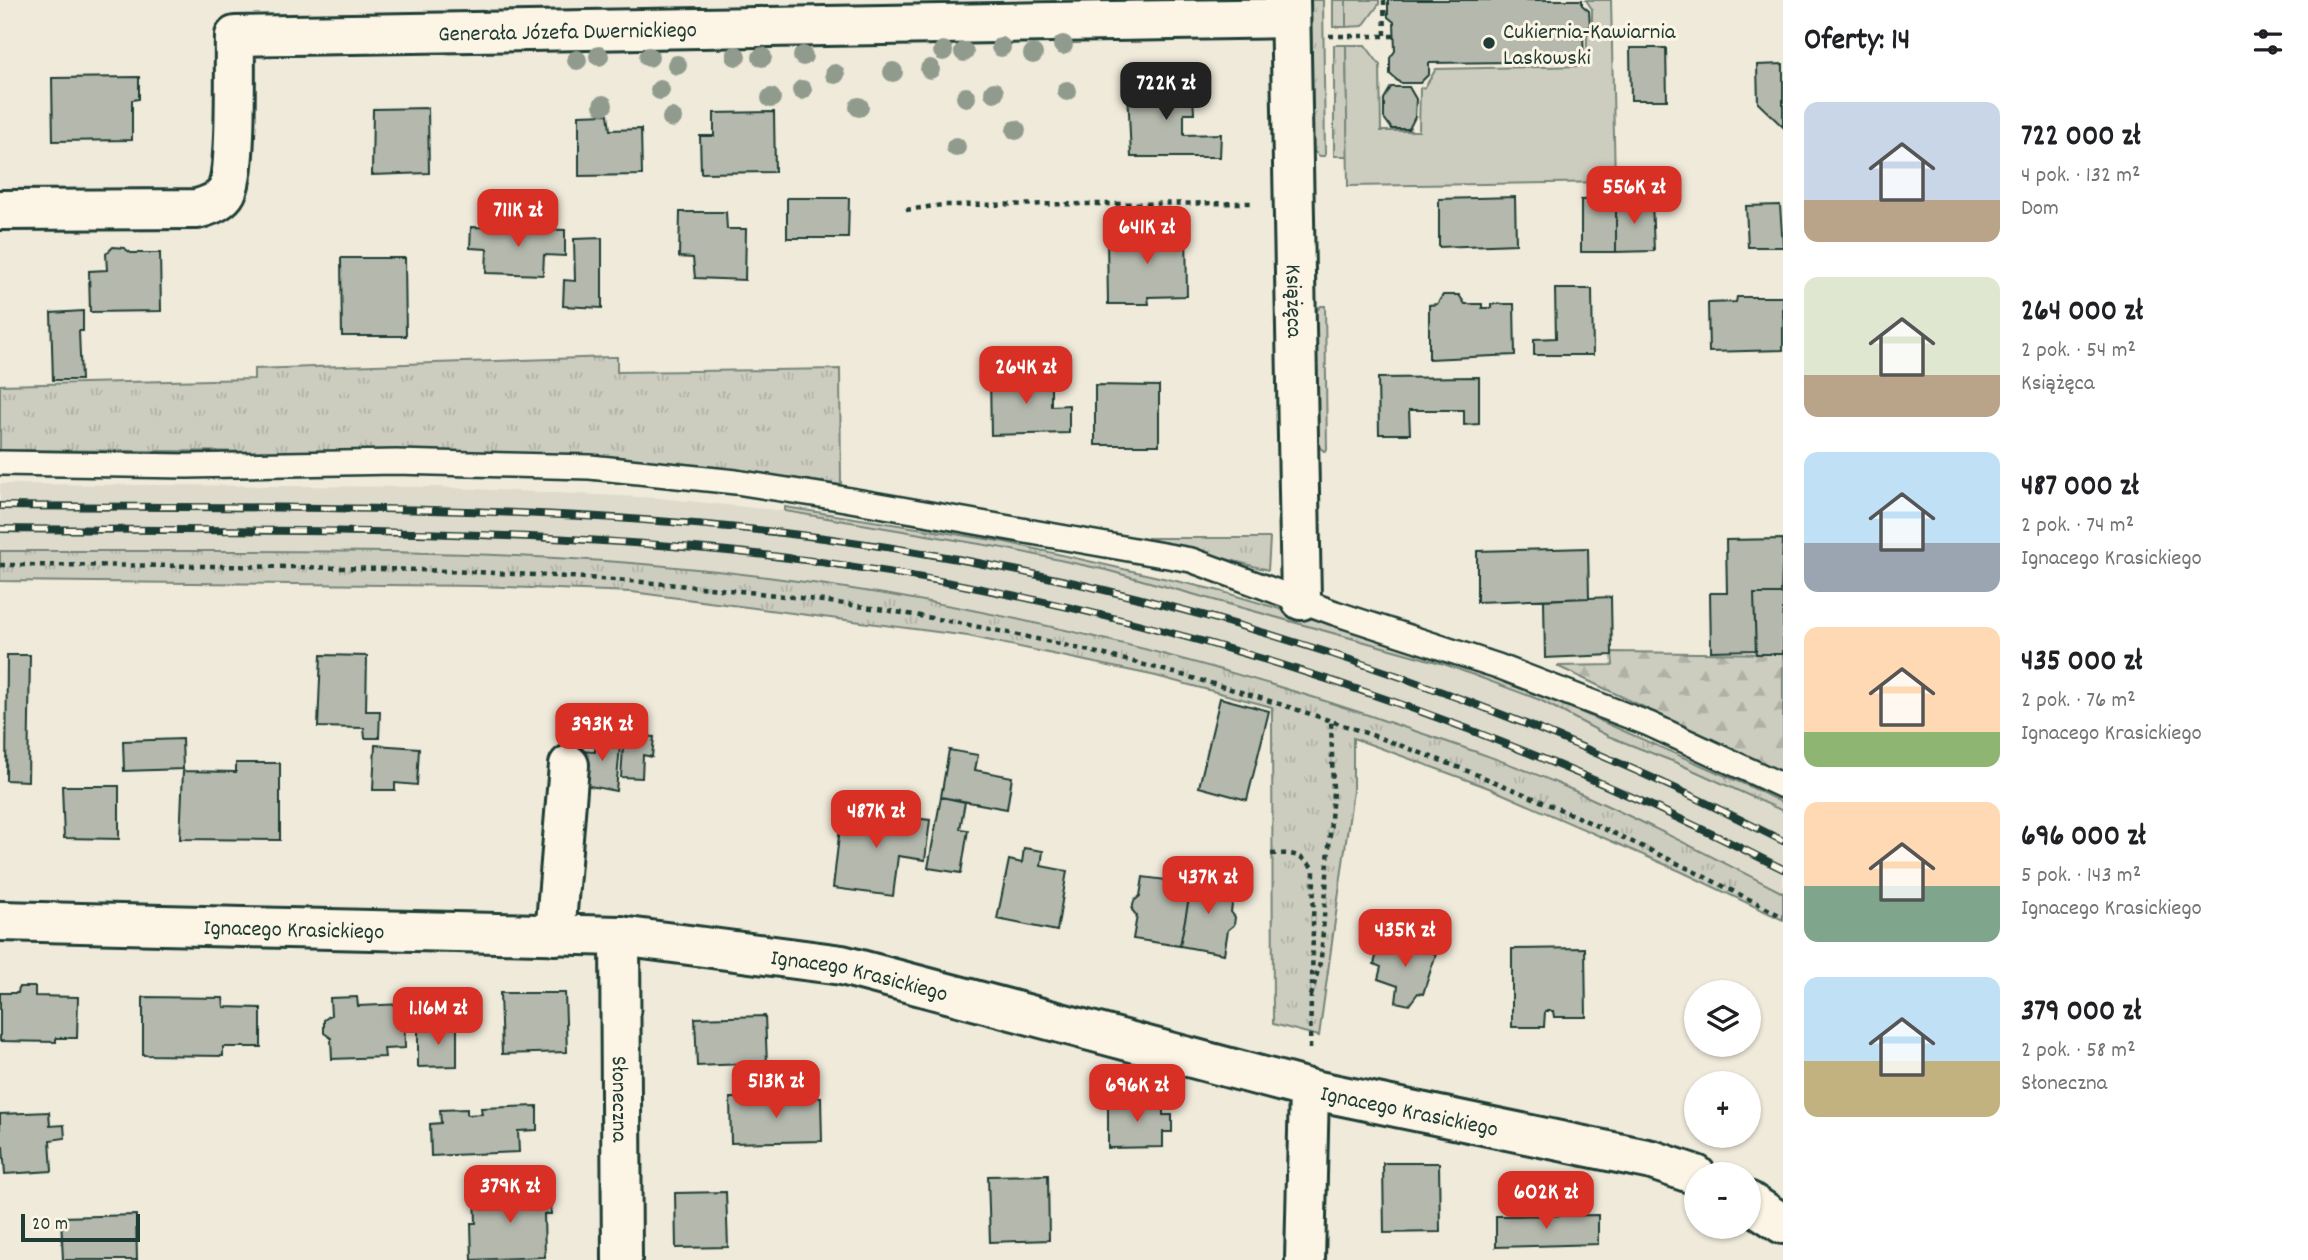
<!DOCTYPE html>
<html lang="pl">
<head>
<meta charset="utf-8">
<style>
  :root { --surface:#fff; --page:#f6f6f6; --text:#202124; --muted:#757577; --accent:#d93025 }
  body { margin:0; font-family:Dekko,sans-serif; background:var(--page); color:var(--text); height:100vh; display:flex; flex-direction:column; font-size:26px; white-space:nowrap }
  * { box-sizing:border-box; margin:0 }
  p { font-size:23px; color:var(--muted) }
  .icon { flex:none; width:38px; height:38px; fill:none; stroke:currentColor; stroke-width:2; stroke-linecap:round; stroke-linejoin:round }
  .map { position:relative; flex:1; overflow:hidden }
  .side { display:flex; flex-direction:column; background:var(--surface); width:525px }
  .side>* { flex:none }
  .buttons { position:absolute; left:1684px; top:980px; display:grid; gap:14px }
  .buttons a { display:grid; place-items:center; width:77px; height:77px; border-radius:50%; background:var(--surface); box-shadow:0 2px 5px #0004; font-size:35px }
  .scale { position:absolute; left:21px; bottom:18px; width:119px; box-sizing:border-box; padding-left:7px; border:4px solid #1f3d34; border-top:0; font-size:19px; line-height:24px; white-space:nowrap; color:#1f3d34; -webkit-text-stroke:5px #fcf5e5; paint-order:stroke }
  .price { position:absolute; translate:-50% -60px; padding:0 16px; border-radius:14px; background:var(--accent); color:#fff; font-size:23px; line-height:46px; filter:drop-shadow(0 2px 4px #0008) }
  .price::after { content:''; position:absolute; left:50%; top:42px; width:21px; height:16px; margin-left:-10px; background:inherit; clip-path:polygon(0 0,100% 0,50% 100%) }
  .price.current { background:#222; color:#fff }
  ul { padding:0; list-style:none }
  li { display:flex; align-items:center; gap:21px; height:175px; padding:0 21px }
  li span { display:grid; place-items:center; flex:none; width:196px; height:140px; border-radius:14px; color:#555 }
  li>.icon { margin-inline-start:auto }
  span .icon { width:84px; height:84px; fill:#fffc; stroke-width:1 }
  li b { font-size:30px }
  h2 { display:flex; justify-content:space-between; align-items:center; height:84px; padding:0 21px; font-size:30px }
  main { display:flex; flex:1; min-height:0 }
  .map>svg:first-child { display:block }
  .built { fill:#dedbcc }
  .grass { fill:url(#grass-tufts); stroke:#76857a; stroke-width:2 }
  .forest { fill:url(#forest-firs); stroke:#76857a; stroke-width:2 }
  .garden { fill:#cccdbf; stroke:#76857a; stroke-width:2 }
  .building { fill:#b5b9ad; stroke:#1f3d34; stroke-width:2 }
  .lines { fill:none; stroke-linecap:round; stroke-linejoin:round }
  .service-casing { stroke:#1f3d34; stroke-width:28 }
  .minor-casing { stroke:#1f3d34; stroke-width:44 }
  .path { stroke:#1f3d34; stroke-width:4.5; stroke-dasharray:5 5; stroke-linecap:butt }
  .service { stroke:#fcf5e5; stroke-width:23 }
  .minor { stroke:#fcf5e5; stroke-width:38 }
  .rail-casing { stroke:#1f3d34; stroke-width:8 }
  .rail { stroke:#fcf5e5; stroke-width:5; stroke-dasharray:16; stroke-linecap:butt }
  .tree { fill:#909b8e }
  .poi-dot { fill:#1f3d34; stroke:#fcf5e5; stroke-width:2.5 }
  .labels { text-anchor:middle; stroke-width:6; stroke-linejoin:round; paint-order:stroke }
  .poi-label { font-size:23px; fill:#1f3d34; stroke:#fcf5e5; text-anchor:start }
  .street-label { font-size:23px; fill:#1f3d34; stroke:#fcf5e5 }
</style>
</head>
<body>
<main>
<div class="map">
<svg width="1783" height="1260" viewBox="0 0 1783 1260">
  <defs>
    <pattern id="grass-tufts" width="24" height="20" patternUnits="userSpaceOnUse" patternTransform="scale(1.75)"><rect width="24" height="20" fill="#cccdbf"/><path d="M3 7l-1-3M5 7V3M7 7l1-3M15 17l-1-3M17 17v-4M19 17l1-3" fill="none" stroke="#afb1a5"/></pattern>
    <pattern id="forest-firs" width="22" height="20" patternUnits="userSpaceOnUse" patternTransform="scale(1.75)"><rect width="22" height="20" fill="#cccdbf"/><path d="M5 1l3.5 6h-7zM16 11l3.5 6h-7z" fill="#afb1a5"/></pattern>
  </defs>
  <rect width="100%" height="100%" fill="#efeada"/>
  <filter id="ink" filterUnits="userSpaceOnUse"><feTurbulence type="fractalNoise" baseFrequency=".0143" numOctaves="2"/><feDisplacementMap in="SourceGraphic" scale="14" xChannelSelector="R" yChannelSelector="G"/><feConvolveMatrix kernelMatrix="1 2 1 2 8 2 1 2 1" color-interpolation-filters="sRGB"/></filter>
  <g filter="url(#ink)">
    <path class="built" d="M0,484L433,487L659,498L785,511L885,526L1106,570L1444,664L1540,700L1608,736L1749,794L1783,811V893L1556,783L1517,768L1299,692L1083,632L875,593L654,565L431,555L0,551Z"/>
    <path class="grass" d="M1311,0H1323L1325,156H1320L1313,151Z
      M1333,0H1346V27H1333Z
      M1334,45H1346L1348,156H1334Z
      M1321,306H1325L1327,450L1324,451L1316,444L1315,312Z
      M611,357H617V372L840,369L841,485L704,466L310,452L0,450V385L254,379V369Z
      M785,507L1005,542L1220,591L1446,659L1544,696L1753,788L1783,803V811L1677,763L1608,736L1540,700L1444,664L1106,570L1003,548L785,511Z
      M1147,538H1270L1268,570Z
      M0,551C218,552 438,546 655,565C898,586 1137,638 1368,715C1431,737 1497,757 1559,784C1635,817 1709,855 1783,893V920L1680,871L1489,788L1353,738V791L1319,1036L1273,1024L1272,707L1156,676L968,636L632,592L479,586L0,581Z"/>
    <path class="forest" d="M1612,652L1783,654V773L1557,666L1613,665Z"/>
    <path class="garden" d="M1346,0H1379V4L1363,26L1346,27Z
      M1586,0H1611L1615,182L1348,186L1346,45H1365L1380,65L1381,131H1419L1420,88L1425,87L1436,69L1587,66V35L1592,28V9Z"/>
    <path class="building" d="M1388,0H1582V5L1589,11L1590,26L1583,33L1584,61L1429,63V74L1420,83H1400L1390,74V58L1395,51L1394,22L1388,17Z
      M1630,48H1666L1667,100H1631Z
      M1783,64V127L1758,103L1757,65Z
      M1184,76V96H1193L1194,113H1184V135L1221,134L1220,157H1131L1128,90H1139L1140,78Z
      M139,77V99L132,100V140L53,141L52,78Z
      M1391,87H1409L1416,99L1415,117L1409,129H1392L1384,118V99Z
      M428,108L429,173L372,175L373,109Z
      M774,112L775,172L701,173L700,136H714V113Z
      M608,114L610,130L641,129L642,175L579,176V115Z
      M1515,197L1516,244L1439,247V199Z
      M787,198H849L848,238H787Z
      M1616,199V252H1581V200Z
      M1616,199L1652,200L1654,251L1616,252Z
      M1780,205L1783,247H1748L1746,206Z
      M680,212H726L727,229H746L745,280L695,278L693,258L679,257Z
      M471,227L565,230V256L544,255L543,275L486,273L487,249L470,248Z
      M1186,227L1187,296L1148,297L1149,304H1108L1107,236L1144,235V228Z
      M602,238V308L563,306L564,280L575,281L574,239Z
      M113,247L124,248L131,253H160L161,311L90,312L89,271L107,270L106,254Z
      M341,258H405L406,336H342Z
      M1555,289H1592L1593,355H1534V339L1556,338Z
      M1443,295H1459L1465,304H1482V308H1491V304H1514L1515,355L1429,359V305L1437,304Z
      M1737,297H1783V350L1709,352L1708,303L1736,302Z
      M83,311V331H79L81,380H53L51,313Z
      M1051,373V406L1069,405V433L991,435L990,376Z
      M1479,377V424L1464,425V410H1409L1410,434H1379L1378,378Z
      M1095,385L1159,386V445H1095Z
      M1783,539L1781,594H1754L1756,650L1711,651L1710,593H1727L1726,540Z
      M1588,548L1589,598L1477,602V551Z
      M1754,594H1783V654H1756Z
      M1611,597L1612,655L1545,658L1544,600Z
      M7,655H30L28,781L6,780Z
      M321,655L367,656L366,711H380L379,738H365L364,728L318,727Z
      M1220,698L1269,711L1247,800L1199,787Z
      M596,733L621,734L616,791L579,784L581,751L595,752Z
      M624,734L654,737L652,757L643,755L642,778L621,777Z
      M182,739L183,769L124,771L123,741Z
      M375,745L419,748L417,785L395,783V790H373Z
      M949,750L978,755L975,770L1012,777L1007,809L941,797Z
      M236,763H280V840L180,839L183,771L236,772Z
      M62,786H119V839L64,838Z
      M941,797L965,802L960,829L968,830L961,873L928,868Z
      M842,810L930,820L925,860L898,856L893,896L833,888Z
      M1024,848L1043,851L1041,866L1067,871L1057,931L997,919L1009,860L1022,863Z
      M1168,868L1194,872L1180,946L1133,939L1137,916L1132,910L1134,901L1140,896L1143,877L1166,880Z
      M1194,872L1214,875L1212,888L1234,891L1231,912L1235,917L1234,925L1228,930L1224,954L1180,946Z
      M1391,939L1436,954L1423,994L1418,993L1409,1005L1396,1002L1398,986L1378,979L1381,967L1374,964L1378,949L1386,951Z
      M1585,948L1586,1017H1554L1553,1011H1545L1544,1027H1512V949Z
      M19,987H35V996L78,997L77,1038H56V1042L0,1041V993H18Z
      M500,993H565L567,1052L502,1054Z
      M143,997L223,998L224,1007L261,1008V1047H223V1056L143,1055Z
      M357,997L358,1006L404,1004L405,1048L384,1049L385,1057L332,1059L331,1038L324,1033V1020L331,1015L330,998Z
      M765,1016L767,1063L697,1066L695,1018Z
      M457,1027V1066L418,1067V1028Z
      M821,1097L822,1141L731,1143L730,1098Z
      M1108,1101H1163V1115H1172V1132H1163V1147L1108,1148Z
      M537,1106V1130L518,1131L519,1152L431,1156L430,1124L441,1123L440,1110L467,1109V1115L482,1114L481,1108Z
      M49,1112L50,1126L64,1125L65,1138L50,1140L52,1171L5,1174L3,1147H0V1114Z
      M1383,1163H1439L1440,1232L1384,1233Z
      M1048,1175L1049,1240L990,1242L988,1176Z
      M550,1190L551,1214H544L545,1257L472,1260L471,1223H476L475,1193Z
      M726,1192L728,1247L676,1248L675,1193Z
      M136,1215L137,1260H63L61,1217Z
      M1598,1215V1244L1496,1247V1216Z"/>
    <g class="lines">
      <defs>
        <path id="service" d="M0,463L187,466L396,462L590,467L736,482L839,498L1191,560L1335,613L1498,666L1649,724L1783,786"/>
        <g id="minor">
          <path id="s1" d="M1290,0L1301,600"/>
          <path id="s2" d="M0,210L197,209C207,206 218,203 225,194C238,178 234,63 235,36L1290,18"/>
          <path id="s3" d="M0,921L620,936L842,965L1309,1089L1652,1160L1696,1175"/>
          <path d="M555,935L569,765"/>
          <path id="s4" d="M620,936L622,1260"/>
          <path d="M1748,1201L1783,1224"/>
          <path d="M1305,1260L1309,1089"/>
        </g>
      </defs>
      <use href="#service" class="service-casing"/>
      <use href="#minor" class="minor-casing"/>
      <path class="path" d="M1384,0L1385,36H1394
        M1329,36H1385
        M906,210L942,205L1255,203
        M0,565C255,566 513,565 767,594C1126,635 1465,748 1783,917
        M1271,854C1291,853 1302,853 1314,870L1312,986
        M1311,996L1321,959L1333,791L1331,718
        M1310,1049L1311,995"/>
      <use href="#service" class="service"/>
      <use href="#minor" class="minor"/>
      <defs>
        <path id="rail" d="M0,506C243,508 486,504 728,527C1093,562 1457,674 1783,841
          M0,529C243,531 487,527 728,551C1096,588 1455,702 1783,869"/>
      </defs>
      <use href="#rail" class="rail-casing"/>
      <use href="#rail" class="rail"/>
    </g>
    <g class="tree">
      <circle cx="1063" cy="45" r="10"/>
      <circle cx="1001" cy="47" r="10"/>
      <circle cx="943" cy="51" r="10"/>
      <circle cx="964" cy="52" r="10"/>
      <circle cx="1033" cy="54" r="10"/>
      <circle cx="599" cy="56" r="10"/>
      <circle cx="736" cy="56" r="10"/>
      <circle cx="803" cy="56" r="10"/>
      <circle cx="649" cy="57" r="10"/>
      <circle cx="762" cy="57" r="10"/>
      <circle cx="577" cy="60" r="10"/>
      <circle cx="677" cy="65" r="10"/>
      <circle cx="930" cy="69" r="10"/>
      <circle cx="893" cy="72" r="10"/>
      <circle cx="835" cy="74" r="10"/>
      <circle cx="660" cy="90" r="10"/>
      <circle cx="802" cy="90" r="10"/>
      <circle cx="1067" cy="91" r="10"/>
      <circle cx="994" cy="92" r="10"/>
      <circle cx="966" cy="97" r="10"/>
      <circle cx="771" cy="98" r="10"/>
      <circle cx="603" cy="105" r="10"/>
      <circle cx="859" cy="107" r="10"/>
      <circle cx="672" cy="118" r="10"/>
      <circle cx="1016" cy="130" r="10"/>
      <circle cx="956" cy="147" r="10"/>
    </g>
  </g>
  <circle class="poi-dot" cx="1489" cy="43" r="7"/>
  <g class="labels">
    <g class="poi-label">
      <text x="1503" y="38">Cukiernia-Kawiarnia<tspan x="1503" dy="26">Laskowski</tspan></text>
    </g>
    <g class="street-label">
      <text dy="8" stroke="none"><textPath href="#s2" startOffset="721">Generała Józefa Dwernickiego</textPath></text>
      <text dy="8" stroke="none"><textPath href="#s1" startOffset="301">Książęca</textPath></text>
      <text dy="8" stroke="none"><textPath href="#s3" startOffset="294">Ignacego Krasickiego</textPath></text>
      <text dy="8" stroke="none"><textPath href="#s3" startOffset="863">Ignacego Krasickiego</textPath></text>
      <text dy="8" stroke="none"><textPath href="#s4" startOffset="163">Słoneczna</textPath></text>
      <text dy="8" stroke="none"><textPath href="#s3" startOffset="1430">Ignacego Krasickiego</textPath></text>
    </g>
  </g>
</svg>
<div class="buttons">
<a><svg class="icon" aria-label="layers" viewBox="0 0 24 24"><path d="M12 4l9 5-9 5-9-5zM3 14l9 5 9-5"/></svg></a>
<a>+</a>
<a>−</a>
</div>
<div class="scale">20 m</div>
<b class="price current" style="left:1166px;top:122px">722K zł</b>
<b class="price" style="left:1634px;top:226px">556K zł</b>
<b class="price" style="left:518px;top:249px">711K zł</b>
<b class="price" style="left:1147px;top:266px">641K zł</b>
<b class="price" style="left:1026px;top:406px">264K zł</b>
<b class="price" style="left:602px;top:763px">393K zł</b>
<b class="price" style="left:876px;top:850px">487K zł</b>
<b class="price" style="left:1208px;top:916px">437K zł</b>
<b class="price" style="left:1405px;top:969px">435K zł</b>
<b class="price" style="left:438px;top:1047px">1.16M zł</b>
<b class="price" style="left:776px;top:1120px">513K zł</b>
<b class="price" style="left:1137px;top:1124px">696K zł</b>
<b class="price" style="left:510px;top:1225px">379K zł</b>
<b class="price" style="left:1546px;top:1231px">602K zł</b>
</div>
<section class="side">
<h2>Oferty: 14<svg class="icon" aria-label="filters" viewBox="0 0 24 24"><path d="M4 7h16M4 17h16"/><circle cx="9" cy="7" r="2"/><circle cx="15" cy="17" r="2"/></svg></h2>
<ul>
<li><span style="background:linear-gradient(#c9d6e8 70%,#b9a48a 0)"><svg class="icon" aria-label="home" viewBox="0 0 24 24"><path d="M3 11l9-7 9 7M6 9v11h12V9"/></svg></span><div><b>722 000 zł</b><p>4 pok. · 132 m²</p><p>Dom</p></div></li>
<li><span style="background:linear-gradient(#dfe7d0 70%,#b9a48a 0)"><svg class="icon" aria-label="home" viewBox="0 0 24 24"><path d="M3 11l9-7 9 7M6 9v11h12V9"/></svg></span><div><b>264 000 zł</b><p>2 pok. · 54 m²</p><p>Książęca</p></div></li>
<li><span style="background:linear-gradient(#bfe0f5 65%,#9aa5b1 0)"><svg class="icon" aria-label="home" viewBox="0 0 24 24"><path d="M3 11l9-7 9 7M6 9v11h12V9"/></svg></span><div><b>487 000 zł</b><p>2 pok. · 74 m²</p><p>Ignacego Krasickiego</p></div></li>
<li><span style="background:linear-gradient(#ffd9b3 75%,#8fb573 0)"><svg class="icon" aria-label="home" viewBox="0 0 24 24"><path d="M3 11l9-7 9 7M6 9v11h12V9"/></svg></span><div><b>435 000 zł</b><p>2 pok. · 76 m²</p><p>Ignacego Krasickiego</p></div></li>
<li><span style="background:linear-gradient(#ffd9b3 60%,#7fa58c 0)"><svg class="icon" aria-label="home" viewBox="0 0 24 24"><path d="M3 11l9-7 9 7M6 9v11h12V9"/></svg></span><div><b>696 000 zł</b><p>5 pok. · 143 m²</p><p>Ignacego Krasickiego</p></div></li>
<li><span style="background:linear-gradient(#bfe0f5 60%,#c2b280 0)"><svg class="icon" aria-label="home" viewBox="0 0 24 24"><path d="M3 11l9-7 9 7M6 9v11h12V9"/></svg></span><div><b>379 000 zł</b><p>2 pok. · 58 m²</p><p>Słoneczna</p></div></li>
</ul>
</section>
</main>
</body>
</html>
